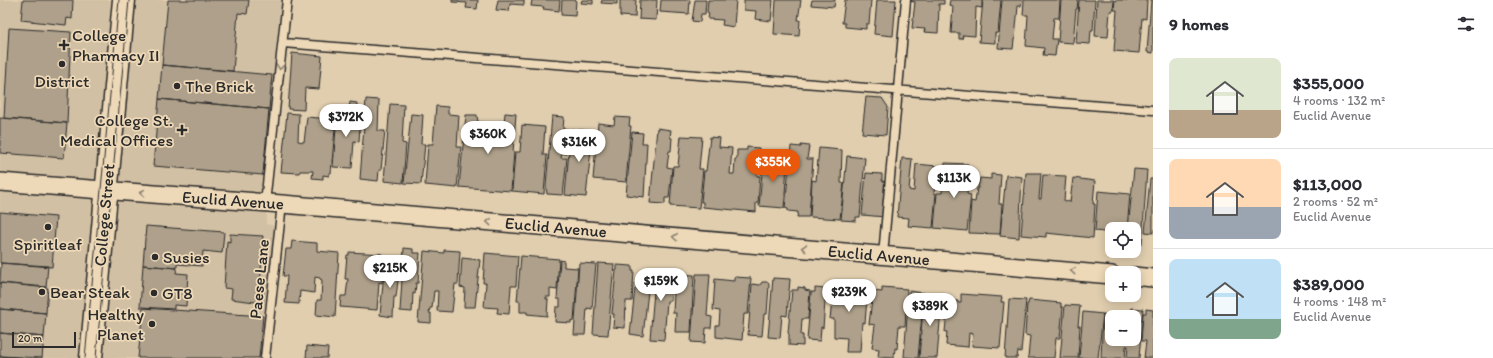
<!DOCTYPE html>
<html lang="en">
<head>
<meta charset="utf-8">
<style>
  :root { --surface:#fff; --page:#f2f2f3; --text:#2b2b33; --muted:#7c7c81; --line:#e1e1e2; --accent:#ea580c }
  body { margin:0; font-family:Itim,sans-serif; background:var(--page); color:var(--text); height:100vh; display:flex; flex-direction:column; font-size:15px; white-space:nowrap }
  * { box-sizing:border-box; margin:0 }
  p { font-size:13px; color:var(--muted) }
  .icon { flex:none; width:22px; height:22px; fill:none; stroke:currentColor; stroke-width:2; stroke-linecap:round; stroke-linejoin:round }
  .map { position:relative; flex:1; overflow:hidden }
  .sheet { display:flex; flex-direction:column; background:var(--surface); width:340px }
  .sheet>* { flex:none }
  .tools { position:absolute; left:1105px; top:222px; display:grid; gap:8px }
  .tools a { display:grid; place-items:center; width:36px; height:36px; border-radius:8px; background:var(--surface); box-shadow:0 2px 10px #0003; font-size:20px }
  .scale { position:absolute; left:12px; bottom:10px; width:64px; box-sizing:border-box; padding-left:4px; border:2px solid #2b2b2b; border-top:0; font-size:11px; line-height:14px; white-space:nowrap; color:#2b2b2b; -webkit-text-stroke:3px #edd8b7; paint-order:stroke }
  .price { position:absolute; translate:-50% -34px; padding:0 9px; border-radius:14px; background:#fff; color:#222; font-size:13px; line-height:26px; filter:drop-shadow(0 1px 2px #0008) }
  .price::after { content:''; position:absolute; left:50%; top:24px; width:12px; height:9px; margin-left:-6px; background:inherit; clip-path:polygon(0 0,100% 0,50% 100%) }
  .price.current { background:var(--accent); color:#fff }
  ul { padding:0; list-style:none }
  li { display:flex; align-items:center; gap:12px; height:100px; padding:0 16px }
  li+li { border-top:1px solid var(--line) }
  li span { display:grid; place-items:center; flex:none; width:112px; height:80px; border-radius:8px; color:#555 }
  li>.icon { margin-inline-start:auto }
  span .icon { width:48px; height:48px; fill:#fffc; stroke-width:1 }
  li b { font-size:17px }
  h2 { display:flex; justify-content:space-between; align-items:center; height:48px; padding:0 16px; font-size:17px }
  main { display:flex; flex:1; min-height:0 }
  .map>svg:first-child { display:block }
  .built { fill:#d2c0a4 }
  .building { fill:#aea08a; stroke:#2b2b2b; fill-rule:evenodd }
  .lines { fill:none; stroke-linecap:round; stroke-linejoin:round }
  .service-casing { stroke:#2b2b2b; stroke-width:11 }
  .minor-casing { stroke:#2b2b2b; stroke-width:20 }
  .secondary-casing { stroke:#2b2b2b; stroke-width:25 }
  .service { stroke:#edd8b7; stroke-width:8 }
  .minor { stroke:#edd8b7; stroke-width:17 }
  .secondary { stroke:#edd8b7; stroke-width:22 }
  .tram { stroke:#2b2b2b; stroke-width:1 }
  .oneway { stroke:#8c8271 }
  .poi-dot { fill:#2b2b2b; stroke:#edd8b7; stroke-width:1.5 }
  .labels { text-anchor:middle; stroke-width:3.5; stroke-linejoin:round; paint-order:stroke }
  .poi-label { font-size:17px; fill:#2b2b2b; stroke:#edd8b7; text-anchor:start }
  .street-label { font-size:17px; fill:#2b2b2b; stroke:#edd8b7 }
</style>
</head>
<body>
<main>
<div class="map">
<svg width="1153" height="358" viewBox="0 0 1153 358">
  <rect width="100%" height="100%" fill="#e1ceaf"/>
  <filter id="ink" filterUnits="userSpaceOnUse"><feTurbulence type="fractalNoise" baseFrequency=".025" numOctaves="2"/><feDisplacementMap in="SourceGraphic" scale="8" xChannelSelector="R" yChannelSelector="G"/><feConvolveMatrix kernelMatrix="1 2 1 2 8 2 1 2 1" color-interpolation-filters="sRGB"/></filter>
  <g filter="url(#ink)">
    <path class="built" d="M0,0H286L266,224L275,226L263,358H0Z"/>
    <path class="building" d="M23,0H73L72,19L67,18L66,25L21,20Z
      M168,0H249L247,14L238,13L233,71L162,65Z
      M452,0H478L477,9L466,8L467,3L452,2Z
      M498,0H524V5L510,4L509,11L496,10Z
      M532,0H560L559,11L543,9L544,7L531,6Z
      M562,0H576L575,16L561,15Z
      M582,0H593V4L581,3Z
      M602,0H617V4L601,3Z
      M620,0H636L635,17L620,16Z
      M640,0H657L656,20L639,19Z
      M661,0H690L689,14L660,12Z
      M695,0H706L705,14H701L700,22L692,21Z
      M708,0H736L734,27L722,25L723,20L708,19L709,13L707,12Z
      M744,0H773L771,21L755,19L756,11L744,10Z
      M776,0H801L798,20H800L799,36L774,34Z
      M812,0H835L834,7L811,5Z
      M845,0H871L869,24H866V29L845,27V23H842Z
      M877,0H896L893,36L874,34Z
      M909,0H944V4H939L938,33L924,32L925,29L912,28L915,2L909,1Z
      M950,0H982V8L976,7L975,36L963,35L962,39H959V33H951L953,6L949,5Z
      M983,0H1001L998,33H995V43L979,42Z
      M1002,0H1022L1021,6H1018L1015,39H1014L1013,49L998,48Z
      M1024,0H1060L1059,18H1054L1052,39H1057L1055,56L1043,55L1044,48L1026,46L1028,15H1023Z
      M1061,0H1078L1077,9H1076L1073,43L1058,42Z
      M1079,0H1095L1093,30H1091L1090,44L1076,43Z
      M1097,0H1114L1113,11H1110L1108,37L1095,36Z
      M1115,0H1147L1146,19L1142,18L1139,53L1114,51L1117,10H1114Z
      M1151,0H1153V53L1147,52Z
      M9,28L71,32L67,123L4,118Z
      M292,53L322,56L319,89L305,88L304,110L288,109Z
      M162,65L272,75L269,109L159,99Z
      M866,97L882,98L888,107L886,135L862,133Z
      M159,99L269,109L263,175L153,166Z
      M366,99L379,100L378,131H385L381,170H379L378,181L360,179Z
      M350,102L357,103L355,126H360L359,142L354,141L352,168L333,167L337,115L348,116Z
      M390,104L404,105L402,143L406,144L403,183L384,181Z
      M436,106L448,107V114L459,115L457,147H461L457,188L425,185L428,144H433Z
      M287,113L299,114L298,141L304,142L307,117L330,119L329,128L335,129L331,173H329V176L323,175V179L312,178L313,171H300L299,173L281,172Z
      M505,113L516,114L513,152H514L511,191L459,187L466,115H477L478,122L488,123L486,149H490L492,123H504Z
      M411,114L423,115L421,144H425L421,184L404,183Z
      M552,116L564,117L563,129H568L566,154L562,153L561,158H567L563,195L547,194L546,186Z
      M615,117L630,118L629,126H631L626,182L593,179L598,123L614,125Z
      M0,118L67,123L64,158L0,153Z
      M522,125L545,127L543,155H547L544,194L512,191L515,152H520Z
      M657,128L671,130L670,137L672,138L671,151H669L667,167L672,168L669,198H665V204L650,203Z
      M571,129L593,131L586,197L565,195Z
      M632,132L643,133L642,143H647L644,197L626,195Z
      M681,136L702,137L699,169H703L699,208L670,206L673,166H678Z
      M710,137L720,138L719,147L732,148L730,174H734L735,159H737V150H747V147L759,148L757,176H760L758,203H756V212L703,207V202H701L704,171H706Z
      M801,145L809,146L807,159H813L809,217H797L798,212L788,211V209L785,208L791,146L801,147Z
      M819,148L842,150L841,183H844L840,219L810,217L812,180L816,181Z
      M768,155L780,156L779,165H787L784,208L759,206L763,163H768Z
      M847,156L865,158L860,217H856V221L841,220Z
      M902,158L912,159L909,190L914,191L916,164L937,166L934,193H936L933,228L908,226L909,218L897,217Z
      M945,163L968,164V175H971L970,183H968L967,194L971,195L967,231L934,228L937,193H942Z
      M1134,169L1147,170L1142,243L1134,242V229H1128Z
      M866,173L882,174V181L888,182L885,217L862,215Z
      M1026,173H1041L1039,199H1041L1043,175L1066,176L1064,201L1070,202L1073,178L1095,181L1093,204H1095L1093,238L1046,233V237L1021,235Z
      M991,174L1001,175L999,204H1002L1000,234L969,233L971,201L975,202L977,188H978L980,178L991,179Z
      M1006,175L1022,177L1019,238L1000,236Z
      M1150,179H1153V233L1145,232Z
      M1098,191L1130,194L1127,229H1112V233L1095,231Z
      M0,212L56,217L52,267L0,263Z
      M146,226L224,232L222,253L203,251L202,266L177,264V268L143,265Z
      M230,234L263,236L260,290H264L263,303L231,299L232,289L224,288L227,241L230,242Z
      M292,241L317,243V251L339,253L335,317L316,315L317,300H321L322,280L320,279V278L315,277L314,293L300,291L299,304L285,303L287,276H283L286,249H291Z
      M404,248L413,249V253H420L418,283H416L415,294L413,293L412,312L400,311Z
      M444,250L460,251L458,284H455L452,312L437,311L438,291H434L432,308H430L429,313H431V323L418,322L424,251L444,253Z
      M349,252L382,254V257L383,258L382,283L379,282L377,310L340,307L341,296H346L348,279H345L347,255H349Z
      M485,253L518,256L516,286H511L509,314L497,313L498,308L484,307L486,283H483Z
      M521,256L559,259L557,290L550,289V297H546V299H548L547,316L527,314V312H520V301H517Z
      M462,258L480,260L475,307H464L465,288L460,287Z
      M560,260L564,261V267L578,268L574,321L571,320V323L555,322L556,307H560V299H557Z
      M1,263L48,266L46,287L0,283Z
      M385,263L400,264L396,297H394L393,317L380,315Z
      M579,263L596,264L592,309L587,308L585,335H574Z
      M598,263L614,264L608,335L593,334Z
      M143,265L177,268L176,273L188,274L186,306L174,305V309L140,307Z
      M617,265L632,266V271H634L632,301H626L625,328L613,327L614,314H612L616,270H617Z
      M656,267L673,269L671,301H667L664,340L650,339Z
      M675,274L694,275L691,332H675L676,313H673Z
      M696,274H710L707,316L712,317L711,328H706L705,343L691,342Z
      M734,277L751,278L748,314H744L742,340L716,337V325H719L720,311L713,310L715,279L734,281Z
      M773,278L790,279L787,316L782,315L780,338L768,337Z
      M762,282H768L769,285L767,314H764L762,336L748,335L752,284L760,285Z
      M0,283L48,288L46,313L0,309Z
      M834,283L868,285L865,323L862,322L860,352H846L847,338L834,337V319H830Z
      M798,287L805,288V290L810,291L808,319H802L801,335H803V346L789,345V334L788,333L792,290H798Z
      M882,287L907,289L905,326H899L897,349L895,348L894,358L878,357L879,349L872,348L875,325L869,324L873,291L882,292Z
      M815,288L826,289L823,328L821,327L820,341L807,340L811,292H815Z
      M635,289L648,291L643,336L630,334Z
      M909,291L924,293L918,358L904,357Z
      M961,294L1002,297L1001,302H1004L1000,348L972,346L973,334L969,333L968,347L946,345L947,332H945L948,301H958V303H961Z
      M924,296L942,297L937,358H919Z
      M1009,299L1026,300L1021,352L1018,351L1017,358H1005Z
      M1029,300L1061,303V307H1063L1060,338H1056L1054,358H1028L1030,336L1025,335L1027,304H1028Z
      M1065,305L1080,306L1078,326H1080L1078,358H1060Z
      M143,308L263,316L259,358H138Z
      M1131,308L1143,309L1139,358H1127L1128,346H1126L1125,358H1101L1103,314L1130,317ZM1112,317H1134V339H1112Z
      M0,309L46,313L44,337L0,333Z
      M1146,309L1153,310V358H1144L1146,341H1141L1143,313H1146Z
      M1083,312L1103,314L1098,358H1079Z
      M0,333L44,337L42,358L0,356Z
      M307,346L328,348L327,358H306Z
      M0,356L22,358H0Z"/>
    <g class="lines">
      <defs>
        <path id="service" d="M283,43L1153,110
          M265,203L287,0
          M883,255L906,0
          M265,358L282,204"/>
        <path id="minor" d="M0,182L282,204L1112,275
          M1134,276L1153,278"/>
        <path id="secondary" d="M91,358L124,0"/>
      </defs>
      <use href="#service" class="service-casing"/>
      <use href="#minor" class="minor-casing"/>
      <use href="#secondary" class="secondary-casing"/>
      <use href="#service" class="service"/>
      <use href="#minor" class="minor"/>
      <use href="#secondary" class="secondary"/>
      <path class="tram" d="M85,358L119,0
        M96,358L129,0"/>
    </g>
    <defs><path id="oneway-chevron" d="M-2-3.5L2.5 0L-2 3.5" fill="none" stroke-width="1.6" stroke-linecap="round" stroke-linejoin="round"/></defs>
    <g class="oneway">
      <use href="#oneway-chevron" transform="translate(280 67) rotate(96)"/>
      <use href="#oneway-chevron" transform="translate(142 193) rotate(-175)"/>
      <use href="#oneway-chevron" transform="translate(489 222) rotate(-175)"/>
      <use href="#oneway-chevron" transform="translate(675 237) rotate(-175)"/>
      <use href="#oneway-chevron" transform="translate(804 248) rotate(-175)"/>
      <use href="#oneway-chevron" transform="translate(1073 271) rotate(-175)"/>
    </g>
  </g>
  <g class="poi-dot">
    <path d="M62 39h4v4h4v4h-4v4h-4v-4h-4v-4h4z"/>
    <circle cx="62" cy="64" r="4"/>
    <circle cx="177" cy="86" r="4"/>
    <path d="M180 124h4v4h4v4h-4v4h-4v-4h-4v-4h4z"/>
    <circle cx="48" cy="227" r="4"/>
    <circle cx="155" cy="257" r="4"/>
    <circle cx="42" cy="292" r="4"/>
    <circle cx="154" cy="293" r="4"/>
    <circle cx="152" cy="324" r="4"/>
  </g>
  <g class="labels">
    <g class="poi-label">
      <text x="72" y="41">College<tspan x="72" dy="20">Pharmacy II</tspan></text>
      <text x="62" y="87" text-anchor="middle">District</text>
      <text x="185" y="92">The Brick</text>
      <text x="173" y="126" text-anchor="end">College St.<tspan x="173" dy="20">Medical Offices</tspan></text>
      <text x="48" y="250" text-anchor="middle">Spiritleaf</text>
      <text x="163" y="263">Susies</text>
      <text x="50" y="298">Bear Steak</text>
      <text x="162" y="299">GT8</text>
      <text x="144" y="320" text-anchor="end">Healthy<tspan x="144" dy="20">Planet</tspan></text>
    </g>
    <g class="street-label">
      <text transform="translate(233 200) rotate(4)" y="6">Euclid Avenue</text>
      <text transform="translate(104 215) rotate(-85)" y="6">College Street</text>
      <text transform="translate(556 227) rotate(5)" y="6">Euclid Avenue</text>
      <text transform="translate(879 255) rotate(5)" y="6">Euclid Avenue</text>
      <text transform="translate(259 279) rotate(-84)" y="6">Paese Lane</text>
    </g>
  </g>
</svg>
<div class="tools">
<a><svg class="icon" aria-label="locate" viewBox="0 0 24 24"><circle cx="12" cy="12" r="6"/><path d="M12 2v4M12 18v4M2 12h4M18 12h4"/></svg></a>
<a>+</a>
<a>−</a>
</div>
<div class="scale">20 m</div>
<b class="price" style="left:346px;top:138px">$372K</b>
<b class="price" style="left:488px;top:155px">$360K</b>
<b class="price" style="left:579px;top:163px">$316K</b>
<b class="price current" style="left:773px;top:183px">$355K</b>
<b class="price" style="left:954px;top:199px">$113K</b>
<b class="price" style="left:390px;top:289px">$215K</b>
<b class="price" style="left:661px;top:302px">$159K</b>
<b class="price" style="left:849px;top:313px">$239K</b>
<b class="price" style="left:930px;top:327px">$389K</b>
</div>
<section class="sheet">
<h2>9 homes<svg class="icon" aria-label="filters" viewBox="0 0 24 24"><path d="M4 7h16M4 17h16"/><circle cx="9" cy="7" r="2"/><circle cx="15" cy="17" r="2"/></svg></h2>
<ul>
<li><span style="background:linear-gradient(#dfe7d0 65%,#b9a48a 0)"><svg class="icon" aria-label="home" viewBox="0 0 24 24"><path d="M3 11l9-7 9 7M6 9v11h12V9"/></svg></span><div><b>$355,000</b><p>4 rooms · 132 m²</p><p>Euclid Avenue</p></div></li>
<li><span style="background:linear-gradient(#ffd9b3 60%,#9aa5b1 0)"><svg class="icon" aria-label="home" viewBox="0 0 24 24"><path d="M3 11l9-7 9 7M6 9v11h12V9"/></svg></span><div><b>$113,000</b><p>2 rooms · 52 m²</p><p>Euclid Avenue</p></div></li>
<li><span style="background:linear-gradient(#bfe0f5 75%,#7fa58c 0)"><svg class="icon" aria-label="home" viewBox="0 0 24 24"><path d="M3 11l9-7 9 7M6 9v11h12V9"/></svg></span><div><b>$389,000</b><p>4 rooms · 148 m²</p><p>Euclid Avenue</p></div></li>
</ul>
</section>
</main>
</body>
</html>
